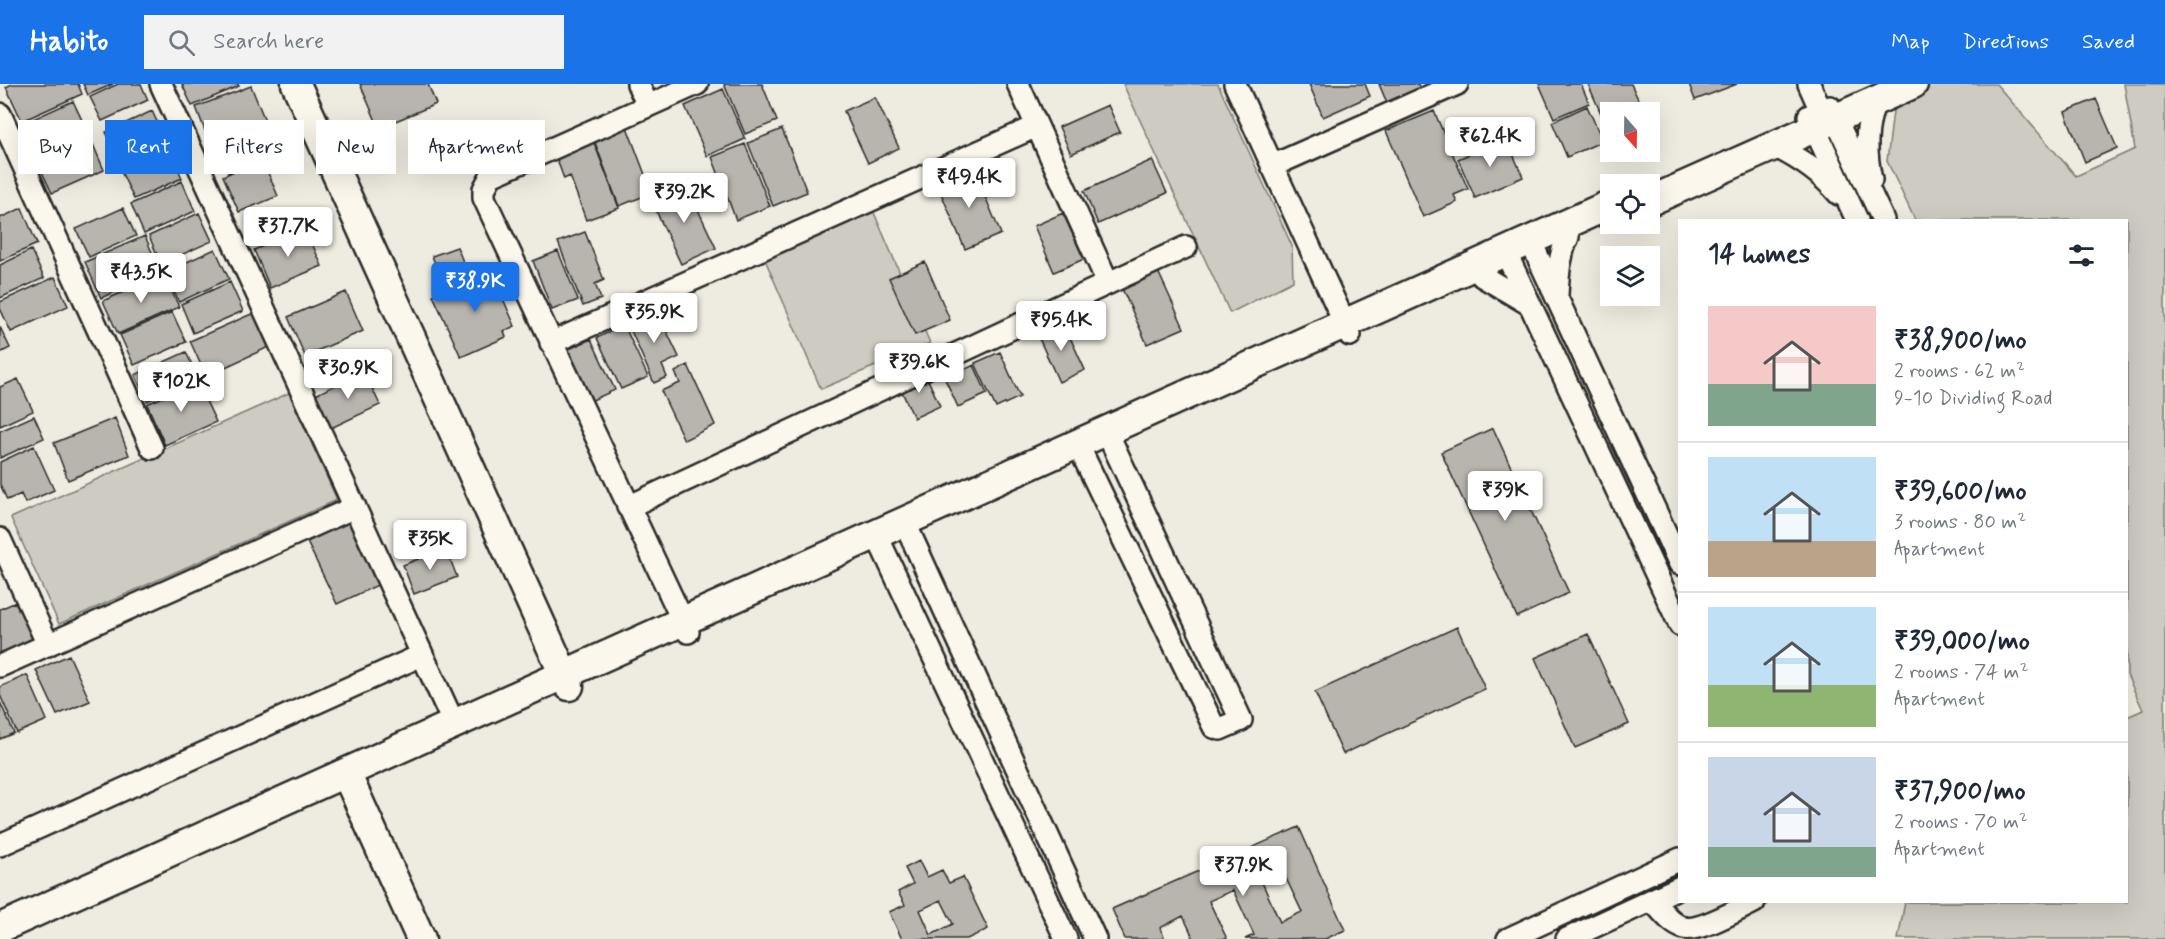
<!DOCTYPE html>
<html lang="en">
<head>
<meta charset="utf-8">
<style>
  :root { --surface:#fff; --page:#f2f2f3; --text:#1f2937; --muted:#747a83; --line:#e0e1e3; --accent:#1a73e8 }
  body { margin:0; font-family:Mynerve,sans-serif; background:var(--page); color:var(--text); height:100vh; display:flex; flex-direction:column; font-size:22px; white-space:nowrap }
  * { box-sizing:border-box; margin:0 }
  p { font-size:20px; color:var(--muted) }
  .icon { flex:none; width:33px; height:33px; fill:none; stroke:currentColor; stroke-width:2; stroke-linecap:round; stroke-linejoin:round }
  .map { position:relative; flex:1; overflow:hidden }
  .drawer { position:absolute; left:1678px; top:135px; width:450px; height:684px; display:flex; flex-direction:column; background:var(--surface); border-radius:0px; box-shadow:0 6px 24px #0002 }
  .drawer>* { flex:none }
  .guide { position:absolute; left:18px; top:36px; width:570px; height:54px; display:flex; gap:12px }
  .needle { width:39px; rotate:160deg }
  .fabs { position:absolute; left:1600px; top:18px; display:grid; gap:12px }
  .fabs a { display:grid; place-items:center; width:60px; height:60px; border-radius:0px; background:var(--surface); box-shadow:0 6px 24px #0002; font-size:30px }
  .price { position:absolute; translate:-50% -51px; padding:0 14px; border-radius:6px; background:#fff; color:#222; font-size:20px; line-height:39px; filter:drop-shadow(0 2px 3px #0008) }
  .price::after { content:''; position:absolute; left:50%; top:36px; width:18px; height:14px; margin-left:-9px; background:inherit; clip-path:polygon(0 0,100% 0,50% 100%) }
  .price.active { background:var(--accent); color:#fff }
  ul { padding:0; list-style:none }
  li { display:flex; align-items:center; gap:18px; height:150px; padding:0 30px }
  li+li { border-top:2px solid var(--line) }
  li span { display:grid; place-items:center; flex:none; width:168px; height:120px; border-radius:0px; color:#555 }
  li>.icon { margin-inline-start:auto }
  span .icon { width:72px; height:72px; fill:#fffc; stroke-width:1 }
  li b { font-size:26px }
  h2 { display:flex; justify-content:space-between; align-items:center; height:72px; padding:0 30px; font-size:26px }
  .tag { padding:0 21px; border-radius:0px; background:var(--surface); box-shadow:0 6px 24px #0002; font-size:21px; line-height:54px }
  .tag.active { background:var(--accent); color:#fff }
  header { display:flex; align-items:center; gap:36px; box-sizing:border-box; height:84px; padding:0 30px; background:var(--accent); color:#fff }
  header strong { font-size:28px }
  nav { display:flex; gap:33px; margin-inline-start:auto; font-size:21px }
  .search { width:420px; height:54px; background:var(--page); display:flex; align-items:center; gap:15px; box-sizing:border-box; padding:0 21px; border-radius:0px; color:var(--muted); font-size:22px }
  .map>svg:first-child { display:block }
  .green { fill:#cecbc2; stroke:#7c7b76; stroke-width:1.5 }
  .building { fill:#b8b5ae; stroke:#2b2b2b; stroke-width:1.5; fill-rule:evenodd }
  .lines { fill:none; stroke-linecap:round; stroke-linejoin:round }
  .street-casing { stroke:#2b2b2b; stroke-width:26 }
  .secondary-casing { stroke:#2b2b2b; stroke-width:33 }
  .street { stroke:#fbf7ec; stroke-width:21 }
  .secondary { stroke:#fbf7ec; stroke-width:28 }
</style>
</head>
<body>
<header>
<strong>Habito</strong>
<div class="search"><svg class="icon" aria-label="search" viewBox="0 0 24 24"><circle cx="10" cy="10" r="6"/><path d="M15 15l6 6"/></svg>Search here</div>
<nav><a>Map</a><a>Directions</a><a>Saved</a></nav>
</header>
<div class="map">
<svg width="2165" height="855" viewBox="0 0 2165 855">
  <rect width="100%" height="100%" fill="#eeebe0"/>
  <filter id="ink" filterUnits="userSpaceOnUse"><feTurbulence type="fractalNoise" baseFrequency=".0167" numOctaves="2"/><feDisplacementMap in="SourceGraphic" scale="12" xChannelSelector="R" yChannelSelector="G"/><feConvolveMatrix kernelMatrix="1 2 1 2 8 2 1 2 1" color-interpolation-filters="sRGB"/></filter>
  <g filter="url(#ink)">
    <path class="green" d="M1123,0H1218L1292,162L1293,197L1230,229Z
      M1931,0H1996L2076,92L2135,65L2124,0H2165V855H1898L1905,818H2127V633L2143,626L2127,591V136H1915L1887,77L1894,19Z
      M872,124L930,259L821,305L763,171Z
      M289,309L337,416L59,540L11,434Z"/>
    <path class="building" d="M12,0H78L82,10L22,37L6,3Z
      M83,0H113L88,11Z
      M118,0H141L148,16L102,37L90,13Z
      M182,0H238L239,2L192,22Z
      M360,0H428L436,20L379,44Z
      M724,0H762L777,37L745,50Z
      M1309,0H1365L1370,12L1323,33Z
      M1379,0H1418L1420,5L1387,19Z
      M1539,0H1581L1589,19L1554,34Z
      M1588,0H1631L1644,28H1611L1610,50Z
      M1689,0H1737L1695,16Z
      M251,2L266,39L210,60L196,23Z
      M723,5L745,55L707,72L685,22Z
      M875,13L899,64L868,79L844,27Z
      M2096,15L2117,64L2085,78L2065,28Z
      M73,17L88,49L37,72L22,40Z
      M1108,21L1120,48L1071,70L1059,43Z
      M1587,22L1603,57L1567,73L1552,38Z
      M152,27L166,57L120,78L106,48Z
      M1434,27L1468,105L1454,111L1457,118L1423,133L1386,47Z
      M627,43L652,109L619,122L594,56Z
      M257,44L269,72L228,88L217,60Z
      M782,45L807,108L773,122L748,59Z
      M89,51L104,86L52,109L36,75Z
      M1506,54L1523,93L1475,114L1458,75Z
      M593,56L619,124L586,136L570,92L564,95L555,70Z
      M167,59L182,94L134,115L118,81Z
      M745,60L770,122L736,136L712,73Z
      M262,75L278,112L239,128L223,92Z
      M1152,76L1167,109L1098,140L1084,107Z
      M973,84L1001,150L965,165L937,100Z
      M182,97L195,127L144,150L131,120Z
      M686,100L716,164L681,180L651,116Z
      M22,124L37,160L0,177V134Z
      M123,124L136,152L89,173L76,145Z
      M199,129L212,157L161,180L149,152Z
      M1063,129L1084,175L1054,188L1034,142Z
      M305,144L322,182L270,204L254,166Z
      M585,148L604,196L595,200L601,215L583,222L558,158Z
      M145,152L160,187L101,214L85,178Z
      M457,163L464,180L439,189L432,172Z
      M215,165L229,195L179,218L165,188Z
      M31,166L44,194L0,214V181Z
      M558,167L578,216L552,226L533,177Z
      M925,178L950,236L915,251L889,194Z
      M1156,183L1184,244L1147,260L1120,200Z
      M490,185L515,242L504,247L506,253L461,273L433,211Z
      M164,190L179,223L118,250L103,217Z
      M55,193L68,222L11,248L0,224V218Z
      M230,198L243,227L193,249L181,220Z
      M346,208L363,247L305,272L288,233Z
      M657,227L679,273L662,281L667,293L654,299L628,240Z
      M172,228L186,258L134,281L120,251Z
      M256,228L271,262L206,292L190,257Z
      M1063,238L1085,286L1059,298L1037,250Z
      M624,241L648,293L621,305L597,254Z
      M0,243L10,264L0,269Z
      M591,255L615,306L588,318L565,267Z
      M186,268L198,294L147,317L135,291Z
      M1000,268L1020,313L996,324L975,279Z
      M688,281L715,341L684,356L661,307L680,299L675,288Z
      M974,281L987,310L958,323L945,295Z
      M364,287L380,321L331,344L315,311Z
      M924,287L940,322L914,334L898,299Z
      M18,295L33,327L0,342V303Z
      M197,298L216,338L165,361L147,320Z
      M34,332L44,354L0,374V347Z
      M115,334L129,371L68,396L54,359Z
      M1493,344L1569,509L1517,533L1441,368Z
      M34,362L54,406L25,419L21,410L7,416L0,400V378Z
      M350,437L380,500L337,520L307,458Z
      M446,464L457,493L414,510L403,481Z
      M16,518L33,555L0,570V525Z
      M1457,543L1485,605L1343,670L1315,608Z
      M1588,550L1629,640L1575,664L1535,574Z
      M69,571L90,617L57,631L36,586Z
      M27,591L47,636L17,649L0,611V603Z
      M0,618L14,649L0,655Z
      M1299,743L1345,846L1325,855H1245L1254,851L1233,806L1209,817L1227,855H1194L1183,832L1160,844L1165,855H1125L1112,825ZM1282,786L1302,828L1280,838L1261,796Z
      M919,777L927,793L942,786L949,799L963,793L988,845L967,855H902L889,828L905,821L898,808L913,800L905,784ZM941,816L953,840L931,851L920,826Z"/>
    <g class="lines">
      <defs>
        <path id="street" d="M161,0L454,640
          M638,0L648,22
          M1018,0L1108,199
          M1235,0L1350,251
          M1809,0L1821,27
          M1830,23L1883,136
          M0,30L152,364
          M1809,32L1857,136
          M1774,62C1799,74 1821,89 1839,110
          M1272,82L1457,0
          M1871,96C1865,68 1865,44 1875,17
          M1530,156L1680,480
          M1505,167L1680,541
          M1482,192L1529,220
          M1557,211C1558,192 1559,171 1568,153
          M551,259L1037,42
          M1077,359L1214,643L1220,645L1241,636L1106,346
          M628,423L1186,163
          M904,437L1095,855
          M876,450L1066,855
          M0,455L48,561
          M688,548L484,114V105L491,92L697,0
          M0,582L355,423
          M0,761L422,571
          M1652,816C1661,826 1671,840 1684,844C1699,848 1739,825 1754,818
          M1508,855L1680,775
          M1567,855L1680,803"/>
        <path id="secondary" d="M296,0L569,602
          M1650,117L1913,0
          M346,689L421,855
          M0,844L1611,120"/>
      </defs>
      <use href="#street" class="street-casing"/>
      <use href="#secondary" class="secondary-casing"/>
      <use href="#street" class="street"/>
      <use href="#secondary" class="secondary"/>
    </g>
  </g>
</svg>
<div class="fabs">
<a><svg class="needle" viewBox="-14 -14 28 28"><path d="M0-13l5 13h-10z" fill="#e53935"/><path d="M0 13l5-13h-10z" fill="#747a83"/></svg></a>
<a><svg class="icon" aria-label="locate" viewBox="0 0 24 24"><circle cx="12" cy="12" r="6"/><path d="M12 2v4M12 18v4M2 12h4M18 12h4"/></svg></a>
<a><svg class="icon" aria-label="layers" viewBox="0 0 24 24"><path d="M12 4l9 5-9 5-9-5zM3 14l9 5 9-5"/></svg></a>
</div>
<b class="price" style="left:1490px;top:84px">₹62.4K</b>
<b class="price" style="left:969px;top:125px">₹49.4K</b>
<b class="price" style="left:684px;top:140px">₹39.2K</b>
<b class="price" style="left:288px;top:174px">₹37.7K</b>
<b class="price" style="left:141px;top:220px">₹43.5K</b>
<b class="price active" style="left:475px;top:229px">₹38.9K</b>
<b class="price" style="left:654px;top:260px">₹35.9K</b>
<b class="price" style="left:1061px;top:268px">₹95.4K</b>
<b class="price" style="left:919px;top:310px">₹39.6K</b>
<b class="price" style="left:348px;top:316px">₹30.9K</b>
<b class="price" style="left:181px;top:329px">₹102K</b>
<b class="price" style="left:1505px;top:438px">₹39K</b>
<b class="price" style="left:430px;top:487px">₹35K</b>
<b class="price" style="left:1243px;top:813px">₹37.9K</b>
<div class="guide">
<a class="tag">Buy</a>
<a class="tag active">Rent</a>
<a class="tag">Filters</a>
<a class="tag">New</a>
<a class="tag">Apartment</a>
</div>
<section class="drawer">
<h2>14 homes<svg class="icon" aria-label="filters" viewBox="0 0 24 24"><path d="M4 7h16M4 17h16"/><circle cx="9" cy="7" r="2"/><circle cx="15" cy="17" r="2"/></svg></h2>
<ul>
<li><span style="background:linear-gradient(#f6c9c9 65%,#7fa58c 0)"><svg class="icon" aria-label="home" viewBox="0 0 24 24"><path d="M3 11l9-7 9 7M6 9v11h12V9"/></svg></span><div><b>₹38,900/mo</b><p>2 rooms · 62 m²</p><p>9-10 Dividing Road</p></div></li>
<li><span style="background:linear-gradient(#bfe0f5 70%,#b9a48a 0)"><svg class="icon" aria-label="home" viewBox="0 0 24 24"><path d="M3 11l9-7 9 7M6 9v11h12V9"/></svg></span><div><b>₹39,600/mo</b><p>3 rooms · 80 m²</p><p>Apartment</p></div></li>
<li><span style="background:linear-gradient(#bfe0f5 65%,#8fb573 0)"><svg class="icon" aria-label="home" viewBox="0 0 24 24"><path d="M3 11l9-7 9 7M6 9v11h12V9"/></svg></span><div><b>₹39,000/mo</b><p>2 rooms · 74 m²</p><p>Apartment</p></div></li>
<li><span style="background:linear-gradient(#c9d6e8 75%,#7fa58c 0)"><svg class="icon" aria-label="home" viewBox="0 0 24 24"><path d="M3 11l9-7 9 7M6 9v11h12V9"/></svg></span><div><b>₹37,900/mo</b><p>2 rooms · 70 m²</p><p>Apartment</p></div></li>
</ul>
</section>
</div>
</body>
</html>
